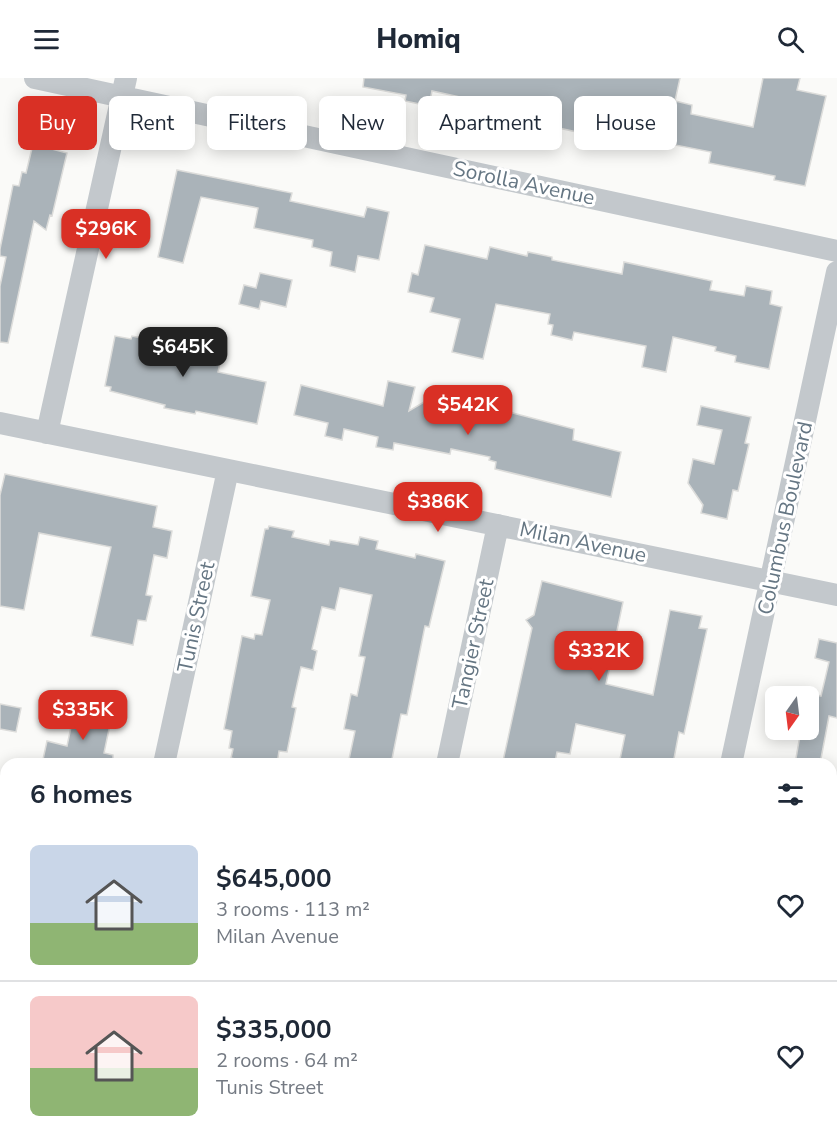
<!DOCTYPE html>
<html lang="en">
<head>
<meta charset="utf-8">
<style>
  :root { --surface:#fff; --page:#f2f2f3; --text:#1f2937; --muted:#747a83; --line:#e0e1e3; --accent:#d93025 }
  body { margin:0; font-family:"Nunito Sans",sans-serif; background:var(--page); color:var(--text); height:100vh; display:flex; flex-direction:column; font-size:22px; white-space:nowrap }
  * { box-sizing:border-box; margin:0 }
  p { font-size:20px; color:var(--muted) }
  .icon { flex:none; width:33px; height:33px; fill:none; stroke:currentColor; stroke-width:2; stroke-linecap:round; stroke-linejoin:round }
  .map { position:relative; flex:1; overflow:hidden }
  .side { position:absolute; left:0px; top:680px; width:837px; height:386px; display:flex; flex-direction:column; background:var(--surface); border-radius:18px 18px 0 0; box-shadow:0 3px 15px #0003 }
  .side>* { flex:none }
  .guide { position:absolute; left:18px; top:18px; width:801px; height:54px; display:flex; gap:12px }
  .needle { width:39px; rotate:194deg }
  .controls { position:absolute; left:765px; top:608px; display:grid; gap:12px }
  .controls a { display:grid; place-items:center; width:54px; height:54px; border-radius:9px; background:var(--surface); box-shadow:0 3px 15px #0003; font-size:30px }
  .price { position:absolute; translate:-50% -51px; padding:0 14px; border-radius:12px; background:var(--accent); color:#fff; font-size:20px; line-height:39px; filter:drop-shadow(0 2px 3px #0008) }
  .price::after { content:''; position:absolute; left:50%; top:36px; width:18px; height:14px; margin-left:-9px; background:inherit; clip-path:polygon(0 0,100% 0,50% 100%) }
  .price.active { background:#222; color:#fff }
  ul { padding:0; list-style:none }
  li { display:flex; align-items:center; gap:18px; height:150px; padding:0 30px }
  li+li { border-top:2px solid var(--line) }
  li span { display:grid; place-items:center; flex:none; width:168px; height:120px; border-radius:9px; color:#555 }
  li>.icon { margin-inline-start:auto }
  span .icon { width:72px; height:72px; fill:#fffc; stroke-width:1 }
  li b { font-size:26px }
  h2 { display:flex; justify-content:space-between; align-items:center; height:72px; padding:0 30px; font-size:26px }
  .chip { padding:0 21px; border-radius:9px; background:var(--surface); box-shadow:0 3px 15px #0003; font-size:21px; line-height:54px }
  .chip.active { background:var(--accent); color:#fff }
  header { display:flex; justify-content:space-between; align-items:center; height:78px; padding:0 30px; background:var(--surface); font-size:27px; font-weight:800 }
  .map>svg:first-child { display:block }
  .building { fill:#aab3b9; stroke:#dcdcda; stroke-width:1.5 }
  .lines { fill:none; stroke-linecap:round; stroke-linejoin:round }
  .minor { stroke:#c3c8cc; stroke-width:22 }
  .labels { text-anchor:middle; stroke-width:6; stroke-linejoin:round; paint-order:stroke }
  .street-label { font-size:21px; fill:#657683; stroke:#fff }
</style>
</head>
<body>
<header><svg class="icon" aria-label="menu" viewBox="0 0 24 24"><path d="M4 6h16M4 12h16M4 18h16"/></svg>Homiq<svg class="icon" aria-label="search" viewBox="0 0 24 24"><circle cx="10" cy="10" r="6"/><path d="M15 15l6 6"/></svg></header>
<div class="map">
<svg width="837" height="1064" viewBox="0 0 837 1064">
  <rect width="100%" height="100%" fill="#fafaf8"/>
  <path class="building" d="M364,0H680L675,23L692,27L691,36L753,49L763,0H800L797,12L826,18L805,108L774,102L775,98L709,85L711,74L615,55L614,58L577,51V54L472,31L474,22L432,13L429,28L405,23L406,17L363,9Z
    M33,66L67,75L52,138L50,137L46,152L34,143L8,265L0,264V208L6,179L0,178V171L13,107L19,108L22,94L26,95Z
    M177,92L292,115L290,123L364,139L367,129L389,134L379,182L358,178L355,194L330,188L332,174L312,169L313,162L254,150L258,130L201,119L183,185L158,179Z
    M425,167L487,181L490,169L527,178L528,174L552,179V182L622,196L624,184L712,203L710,212L744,218L746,208L772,213L770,226L782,229L769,291L735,284L736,278L715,273L716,269L673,259L666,294L642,289L646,268L574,254L572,262L551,257L553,247L548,246L550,236L496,226L483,281L452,274L460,241L430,234L434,220L408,214L412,195L418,197Z
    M260,195L292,202L286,229L261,223L259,231L239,226L244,207L256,210Z
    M209,255L226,258L218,294L266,304L257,346L196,333L195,336L164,330L165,327L110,313L111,309L105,308L115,258L131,261L132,258L192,270L193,265L206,267Z
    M388,303L415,309L409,333L429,321L433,329L459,335L460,332L495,337L496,333L509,334L574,351L573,362L621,374L611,419L495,391L496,384L489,382L490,379L451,371L450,376L394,365L393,372L376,369L378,359L344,351L342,362L325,358L328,345L294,337L301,307L383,328Z
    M701,328L751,339L745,365L749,366L738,413L733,412L727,441L701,435L703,427L688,405L693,381L714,386L722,352L697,347Z
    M5,396L157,428L153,449L172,453L167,480L154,477L146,517L152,518L146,543L138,542L133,567L91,558L111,469L39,455L24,532L0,528V417Z
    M269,448L294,453L292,459L329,467L330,462L358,467L360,459L378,463L376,471L415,480L416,476L445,483L429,549L425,548L407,637L401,636L391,686H348L355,653L344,651L351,616L357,618L365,579L359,578L372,517L340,510L335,532L322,529L312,571L317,573L313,592L301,589L292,629L296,630L287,674L279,673L277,686H256L231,680L233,671L229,670L232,653L224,651L242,558L254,561L255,556L262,557L270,522L251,518L265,451H268Z
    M542,503L623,524L606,606L653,617L670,532L702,538L699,550L707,551L684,656L679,654L673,686H619L625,657L576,646L570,676L557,674L555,684L541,681L540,686L503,683L532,550L526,542L534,537Z
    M819,561L837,565V640L829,638L820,686H795L800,657L808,659V615L821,618L829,584L815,580Z
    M0,626L21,630L16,654L0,651Z
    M75,630L112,637L104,675L113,677V686H42L47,663L67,668Z"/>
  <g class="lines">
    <path class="minor" d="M35,0L837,173
      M0,345L837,517
      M47,355L126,0
      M164,686L228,392
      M447,686L498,447
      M731,686L837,194
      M831,783L837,784
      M0,985L6,986
      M831,1051L837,1052
      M361,1059L385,1064
      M652,1064L653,1059"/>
  </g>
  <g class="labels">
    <g class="street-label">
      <text transform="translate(524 105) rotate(12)" y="7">Sorolla Avenue</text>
      <text transform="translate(785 440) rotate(-78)" y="7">Columbus Boulevard</text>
      <text transform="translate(583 464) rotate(12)" y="7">Milan Avenue</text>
      <text transform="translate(196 539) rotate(-78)" y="7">Tunis Street</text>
      <text transform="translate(473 566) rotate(-78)" y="7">Tangier Street</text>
    </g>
  </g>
</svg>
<div class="controls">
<a><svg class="needle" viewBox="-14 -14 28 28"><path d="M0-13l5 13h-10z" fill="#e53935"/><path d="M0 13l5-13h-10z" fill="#747a83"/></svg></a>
</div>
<b class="price" style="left:106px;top:182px">$296K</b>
<b class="price active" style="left:183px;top:300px">$645K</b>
<b class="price" style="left:468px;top:358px">$542K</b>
<b class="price" style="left:438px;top:455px">$386K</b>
<b class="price" style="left:599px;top:604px">$332K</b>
<b class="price" style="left:83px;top:663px">$335K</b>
<div class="guide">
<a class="chip active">Buy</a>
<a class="chip">Rent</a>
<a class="chip">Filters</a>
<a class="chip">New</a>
<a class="chip">Apartment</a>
<a class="chip">House</a>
</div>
<section class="side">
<h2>6 homes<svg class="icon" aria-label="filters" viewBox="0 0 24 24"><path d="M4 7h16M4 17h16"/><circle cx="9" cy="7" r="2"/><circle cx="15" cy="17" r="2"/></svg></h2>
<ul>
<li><span style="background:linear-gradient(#c9d6e8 65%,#8fb573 0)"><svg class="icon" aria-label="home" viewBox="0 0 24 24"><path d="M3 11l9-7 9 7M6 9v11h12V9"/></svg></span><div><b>$645,000</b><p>3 rooms · 113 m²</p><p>Milan Avenue</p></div><svg class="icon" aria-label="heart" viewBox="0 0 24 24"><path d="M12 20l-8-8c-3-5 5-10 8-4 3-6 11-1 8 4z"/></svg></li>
<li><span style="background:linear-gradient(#f6c9c9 60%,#8fb573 0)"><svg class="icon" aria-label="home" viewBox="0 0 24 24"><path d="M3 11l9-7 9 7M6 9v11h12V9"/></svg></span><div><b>$335,000</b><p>2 rooms · 64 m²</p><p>Tunis Street</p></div><svg class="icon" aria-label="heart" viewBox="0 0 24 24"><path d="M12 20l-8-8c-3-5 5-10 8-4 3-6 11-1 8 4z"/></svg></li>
</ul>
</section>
</div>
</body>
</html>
